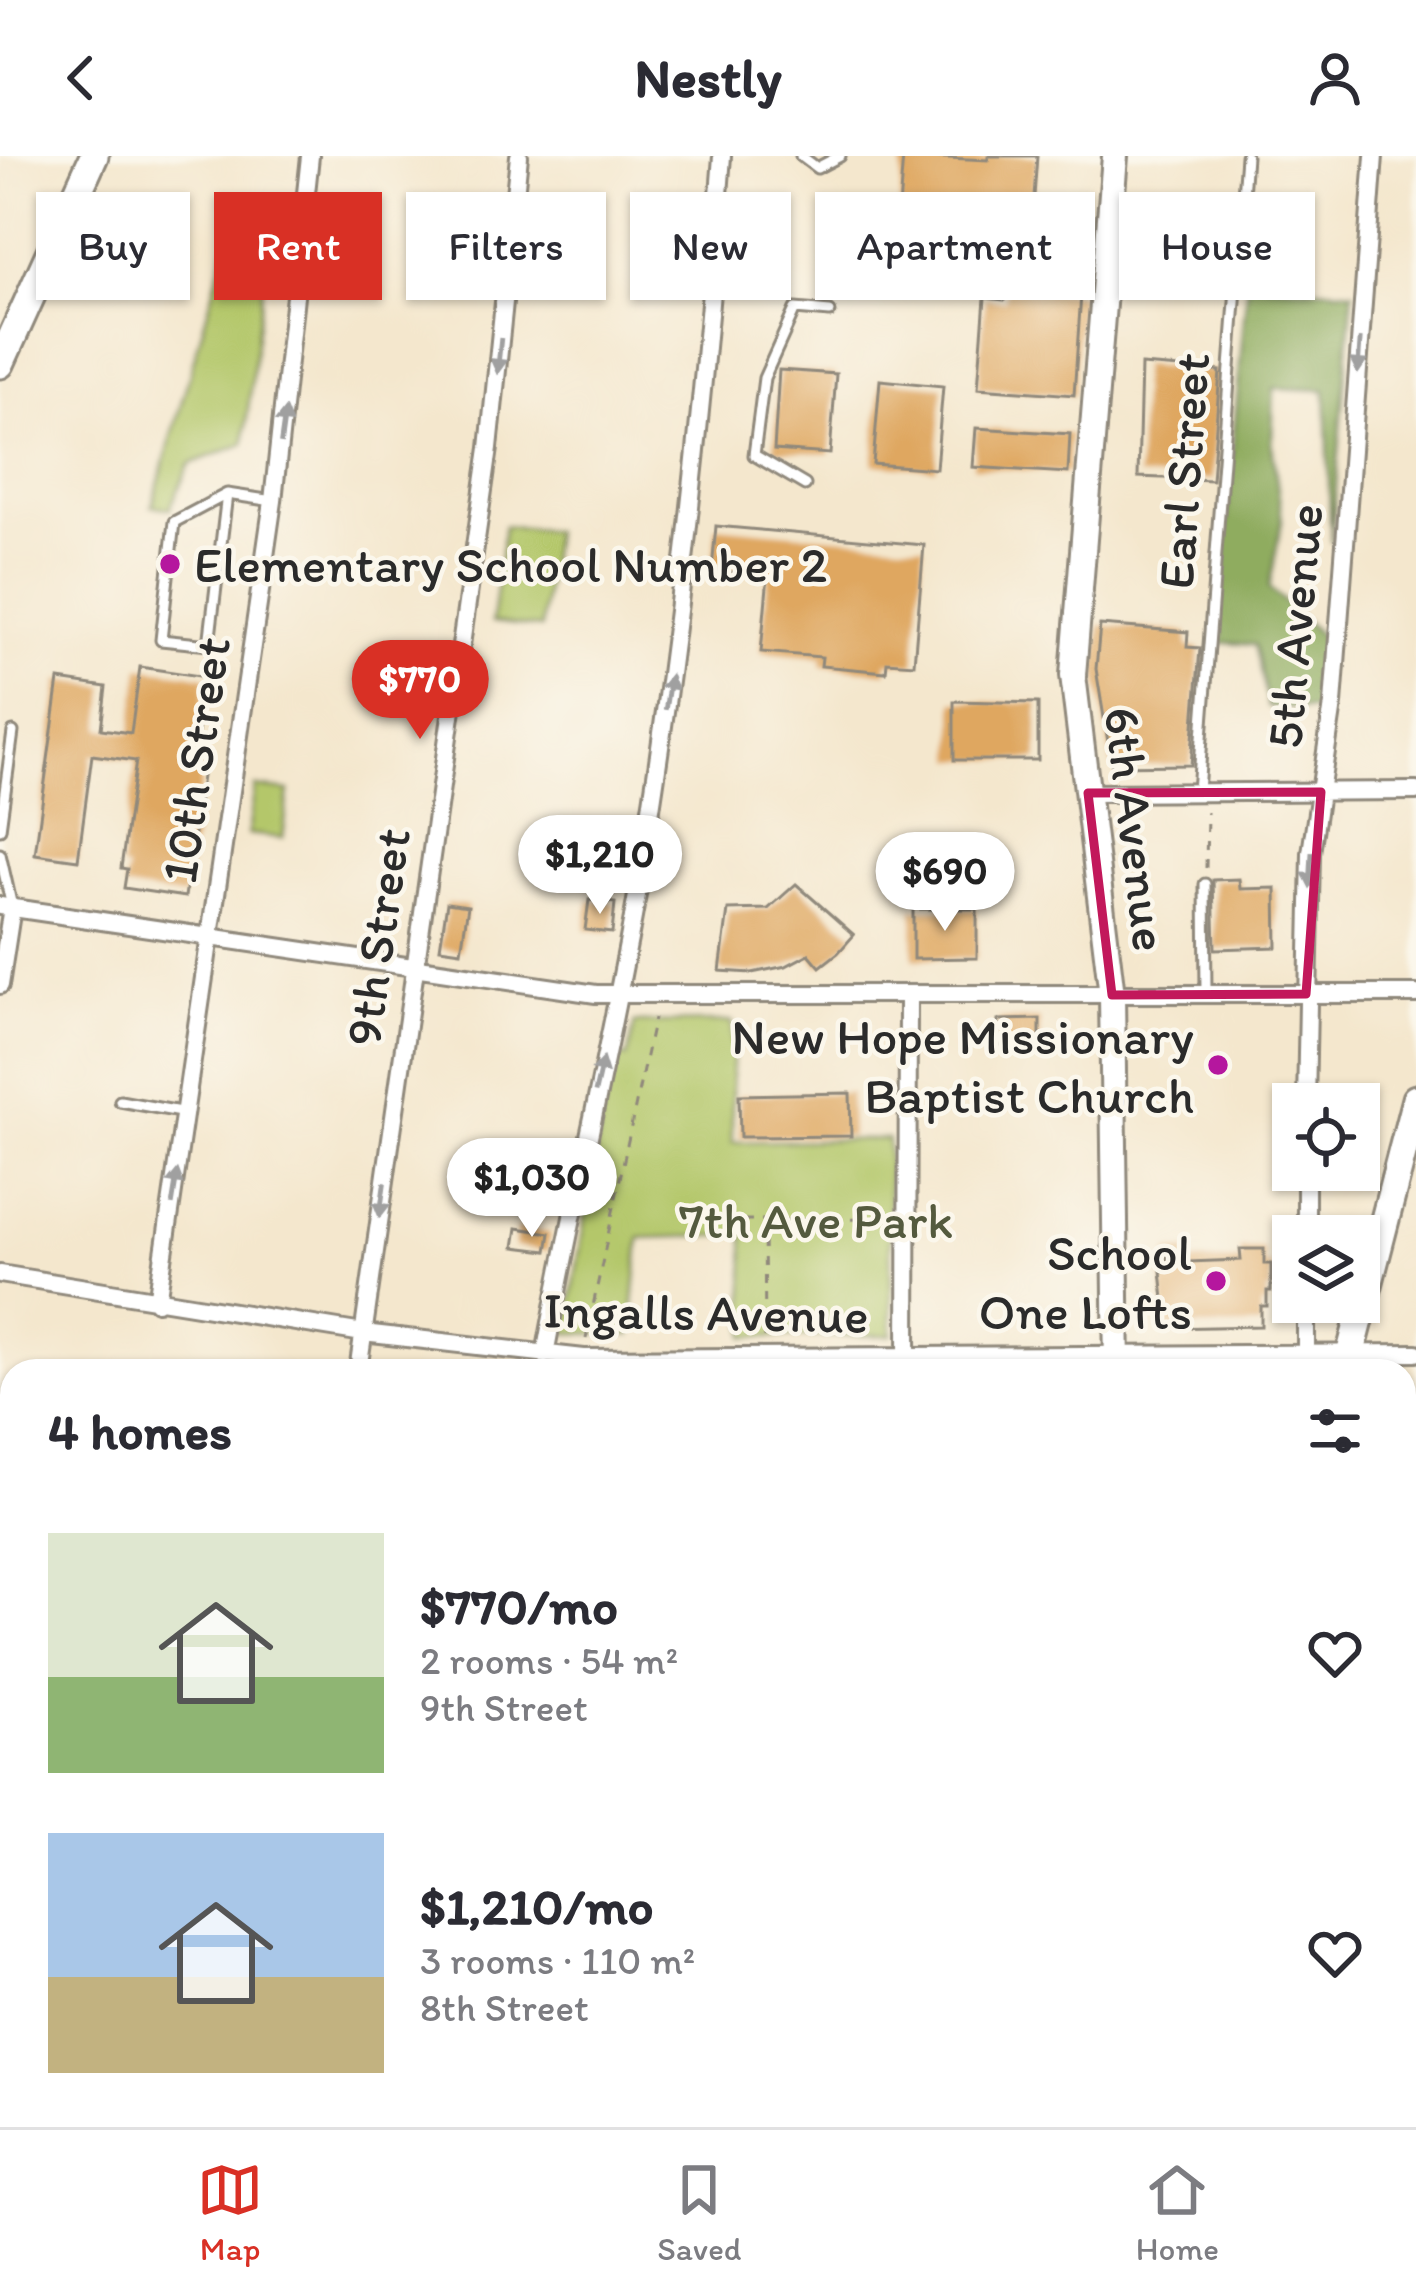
<!DOCTYPE html>
<html lang="en">
<head>
<meta charset="utf-8">
<style>
  :root { --surface:#fff; --page:#f2f2f3; --text:#2b2b33; --muted:#7c7c81; --line:#e1e1e2; --accent:#d93025 }
  body { margin:0; font-family:Itim,sans-serif; background:var(--page); color:var(--text); height:100vh; display:flex; flex-direction:column; font-size:45px; white-space:nowrap }
  * { box-sizing:border-box; margin:0 }
  p { font-size:39px; color:var(--muted) }
  .icon { flex:none; width:66px; height:66px; fill:none; stroke:currentColor; stroke-width:2; stroke-linecap:round; stroke-linejoin:round }
  .map { position:relative; flex:1; overflow:hidden }
  .panel { position:absolute; left:0px; top:1203px; width:1416px; height:768px; display:flex; flex-direction:column; background:var(--surface); border-radius:36px 36px 0 0; box-shadow:0 3px 9px #0004 }
  .panel>* { flex:none }
  .hud { position:absolute; left:36px; top:36px; width:1344px; height:108px; display:flex; gap:24px }
  .controls { position:absolute; left:1272px; top:927px; display:grid; gap:24px }
  .controls a { display:grid; place-items:center; width:108px; height:108px; border-radius:0px; background:var(--surface); box-shadow:0 3px 9px #0004; font-size:60px }
  .price { position:absolute; translate:-50% -102px; padding:0 27px; border-radius:42px; background:#fff; color:#222; font-size:39px; line-height:78px; filter:drop-shadow(0 3px 6px #0008) }
  .price::after { content:''; position:absolute; left:50%; top:72px; width:36px; height:27px; margin-left:-18px; background:inherit; clip-path:polygon(0 0,100% 0,50% 100%) }
  .price.on { background:var(--accent); color:#fff }
  ul { padding:0; list-style:none }
  li { display:flex; align-items:center; gap:36px; height:300px; padding:0 48px }
  li span { display:grid; place-items:center; flex:none; width:336px; height:240px; border-radius:0px; color:#555 }
  li>.icon { margin-inline-start:auto }
  span .icon { width:144px; height:144px; fill:#fffc; stroke-width:1 }
  li b { font-size:51px }
  h2 { display:flex; justify-content:space-between; align-items:center; height:144px; padding:0 48px; font-size:51px }
  .tag { padding:0 42px; border-radius:0px; background:var(--surface); box-shadow:0 3px 9px #0004; font-size:42px; line-height:108px }
  .tag.on { background:var(--accent); color:#fff }
  header { display:flex; justify-content:space-between; align-items:center; height:156px; padding:0 48px; background:var(--surface); font-size:54px; font-weight:700 }
  .menu { display:flex; justify-content:space-around; align-items:center; height:168px; border-top:3px solid var(--line); background:var(--surface); font-size:33px; color:var(--muted) }
  .menu a { display:grid; justify-items:center; gap:6px }
  .menu .on { color:var(--accent) }
  .map>svg:first-child { display:block }
  .green { fill:#b4c76b; stroke:#70794b; stroke-width:3 }
  .forest { fill:#8fac5f; stroke:#5d6c45; stroke-width:3 }
  .building { fill:#dfa761 }
  .lines { fill:none; stroke-linecap:round; stroke-linejoin:round }
  .lane-casing { stroke:#90897c; stroke-width:15 }
  .street-casing { stroke:#90897c; stroke-width:22 }
  .secondary-casing { stroke:#90897c; stroke-width:30 }
  .primary-casing { stroke:#90897c; stroke-width:33 }
  .path { stroke:#90897c; stroke-width:3; stroke-dasharray:9 9; stroke-linecap:butt }
  .lane { stroke:#fff; stroke-width:9 }
  .street { stroke:#fff; stroke-width:16 }
  .secondary { stroke:#fff; stroke-width:24 }
  .primary { stroke:#fff; stroke-width:27 }
  .oneway { fill:#a0a0a0 }
  .marked { fill:none; stroke:#c2185b; stroke-width:9; stroke-linejoin:round }
  .poi-dot { fill:#b5179e; stroke:#fbf7ec; stroke-width:4.5 }
  .labels { text-anchor:middle; stroke-width:9; stroke-linejoin:round; paint-order:stroke }
  .street-label { font-size:51px; fill:#2b2b2b; stroke:#fbf7ec }
  .poi-label { font-size:51px; fill:#2b2b2b; stroke:#fbf7ec; text-anchor:end }
  .park-label { font-size:51px; fill:#545a3e; stroke:#fbf7ec }
</style>
</head>
<body>
<header><svg class="icon" aria-label="back" viewBox="0 0 24 24"><path d="M15 5l-7 7 7 7"/></svg>Nestly<svg class="icon" aria-label="person" viewBox="0 0 24 24"><circle cx="12" cy="8" r="4"/><path d="M4 21q1-7 8-7t8 7"/></svg></header>
<div class="map">
<svg width="1416" height="1971" viewBox="0 0 1416 1971">
  <rect width="100%" height="100%" fill="#fbf7ec"/>
  <filter id="ink" filterUnits="userSpaceOnUse"><feTurbulence type="fractalNoise" baseFrequency=".00833" numOctaves="2"/><feDisplacementMap in="SourceGraphic" scale="24" xChannelSelector="R" yChannelSelector="G"/><feConvolveMatrix kernelMatrix="1 2 1 2 8 2 1 2 1" color-interpolation-filters="sRGB"/></filter>
  <filter id="wash" filterUnits="userSpaceOnUse"><feTurbulence type="fractalNoise" baseFrequency=".004" numOctaves="4" result="noise"/><feDisplacementMap in="SourceGraphic" scale="48" xChannelSelector="R" yChannelSelector="G"/><feGaussianBlur stdDeviation="2.7" result="paint"/><feColorMatrix in="noise" values="0 0 0 0 0 0 0 0 0 0 0 0 0 0 0 0 0 1.4 0 .05"/><feComposite in="paint" operator="in"/></filter>
  <g filter="url(#wash)">
    <rect width="100%" height="100%" fill="#f4e7cd"/>
    <path class="green" d="M233,66L269,75L244,288L190,308L170,352L152,350Z
      M504,370L553,375L541,472L492,466Z
      M255,631L289,635L283,682L248,678Z
      M732,866V986L888,983L892,1179L746,1181L744,1079L640,1082L631,1179L566,1177L612,899L627,902L635,867Z"/>
    <path class="forest" d="M1247,127L1353,135L1331,387L1326,234L1274,232L1272,288L1282,365L1269,432L1323,482L1316,554L1268,551L1255,489L1216,486Z
      M326,1959H496L494,1971H323Z"/>
    <g id="blocks">
      <path class="building" d="M903,0L988,4V0H1037L1027,134L1081,138L1074,239L978,232L985,142L1005,144L1009,83L991,82L992,73L898,66Z
        M1141,209L1220,215L1212,324L1138,321Z
        M779,214L836,218L830,298L774,294Z
        M880,224L943,230L936,313L873,308Z
        M976,272L1070,278L1068,317L973,311Z
        M716,370L924,389L914,508L887,506L886,516L821,510L822,501L761,496L768,419L712,414Z
        M1100,469L1188,476L1187,491L1200,492L1191,609L1112,610L1096,513Z
        M140,511L206,521L193,612L203,613L185,741L124,732L127,713L121,712L136,605L92,599L78,704L35,698L59,524L106,531L101,573L131,577Z
        M954,545L1038,547V604H954Z
        M1239,723L1240,733L1276,732L1277,791L1215,793L1213,724Z
        M796,728L854,779L838,797L820,811L809,798L786,810L752,817L720,815L728,754L768,753Z
        M589,744L615,747L612,777L585,774Z
        M447,747L468,750L461,795L440,792Z
        M913,753H977V802L913,803Z
        M1040,863V888L998,889V864Z
        M850,937L851,980L740,981L739,939Z
        M517,1072L550,1077L547,1095L514,1091Z
        M1240,1093H1264V1108H1271V1135H1267V1150H1261V1170L1167,1172L1161,1115H1167V1095L1188,1094V1106L1241,1104Z"/>
    </g>
  </g>
  <g filter="url(#ink)">
    <use href="#blocks" fill-opacity="0" stroke="#90897c" stroke-width="3"/>
    <g class="lines">
      <defs>
        <path id="lane" d="M801,0L817,12L840,0
          M805,329L754,299L764,222L795,153L830,156
          M227,338L174,366L161,484L209,489L227,338L273,345
          M1198,635L1246,0
          M0,673L13,576
          M0,698L12,751
          M1205,728L1206,836
          M120,945L186,957
          M738,1971L815,1959"/>
        <path id="street" d="M1088,637L1416,635
          M0,750L596,838H1416
          M0,829L12,751
          M1306,948L1311,697L1333,548L1374,0
          M1306,1080V1014
          M0,1118L363,1177L584,1202L1416,1197
          M157,1146L273,345L310,0
          M545,1199C574,1038 614,878 641,716C680,478 704,240 722,0
          M358,1215L489,292L519,0
          M907,1215L908,840
          M1306,1215V1146
          M1404,1669H1416
          M1404,1892H1416
          M252,1971L254,1959
          M905,1971L906,1959"/>
        <path id="secondary" d="M1115,0L1073,519L1112,839L1117,1215
          M1121,1959V1971"/>
        <path id="primary" d="M0,208L94,0
          M1346,1215L1416,943
          M1335,1959L1336,1971"/>
      </defs>
      <use href="#lane" class="lane-casing"/>
      <use href="#street" class="street-casing"/>
      <use href="#secondary" class="secondary-casing"/>
      <use href="#primary" class="primary-casing"/>
      <path class="path" d="M1206,712L1207,656
        M743,1064L891,1063
        M764,1066L765,1182
        M586,1183L654,862
        M440,1971L457,1959
        M459,1971L461,1959"/>
      <use href="#lane" class="lane"/>
      <use href="#street" class="street"/>
      <use href="#secondary" class="secondary"/>
      <use href="#primary" class="primary"/>
    </g>
    <defs><path id="oneway-solid" d="M-6-.8H1V-3.2L6.5 0L1 3.2V.8H-6Z" transform="scale(3)"/></defs>
    <g class="oneway">
      <use href="#oneway-solid" transform="translate(499 200) rotate(96)"/>
      <use href="#oneway-solid" transform="translate(1359 200) rotate(94)"/>
      <use href="#oneway-solid" transform="translate(283 270) rotate(-82)"/>
      <use href="#oneway-solid" transform="translate(668 536) rotate(-81)"/>
      <use href="#oneway-solid" transform="translate(1311 714) rotate(93)"/>
      <use href="#oneway-solid" transform="translate(599 919) rotate(-77)"/>
      <use href="#oneway-solid" transform="translate(175 1031) rotate(-81)"/>
      <use href="#oneway-solid" transform="translate(382 1044) rotate(98)"/>
    </g>
  </g>
  <path class="marked" d="M1321,636L1306,838L1112,839L1088,637Z"/>
  <g class="poi-dot">
    <circle cx="170" cy="408" r="12"/>
    <circle cx="1218" cy="909" r="12"/>
    <circle cx="1216" cy="1125" r="12"/>
  </g>
  <g class="labels">
    <g class="street-label">
      <text transform="translate(1183 315) rotate(-86)" y="18">Earl Street</text>
      <text transform="translate(1294 470) rotate(-85)" y="18">5th Avenue</text>
      <text transform="translate(195 604) rotate(-82)" y="18">10th Street</text>
      <text transform="translate(1137 673) rotate(83)" y="18">6th Avenue</text>
      <text transform="translate(377 781) rotate(-82)" y="18">9th Street</text>
      <text transform="translate(706 1156) rotate(1)" y="18">Ingalls Avenue</text>
    </g>
    <g class="poi-label">
      <text x="194" y="426" text-anchor="start">Elementary School Number 2</text>
      <text x="1194" y="898">New Hope Missionary<tspan x="1194" dy="59">Baptist Church</tspan></text>
      <text x="1192" y="1114">School<tspan x="1192" dy="59">One Lofts</tspan></text>
    </g>
    <g class="park-label">
      <text x="816" y="1082">7th Ave Park</text>
    </g>
  </g>
</svg>
<div class="controls">
<a><svg class="icon" aria-label="locate" viewBox="0 0 24 24"><circle cx="12" cy="12" r="6"/><path d="M12 2v4M12 18v4M2 12h4M18 12h4"/></svg></a>
<a><svg class="icon" aria-label="layers" viewBox="0 0 24 24"><path d="M12 4l9 5-9 5-9-5zM3 14l9 5 9-5"/></svg></a>
</div>
<b class="price on" style="left:420px;top:586px">$770</b>
<b class="price" style="left:600px;top:761px">$1,210</b>
<b class="price" style="left:945px;top:778px">$690</b>
<b class="price" style="left:532px;top:1084px">$1,030</b>
<div class="hud">
<a class="tag">Buy</a>
<a class="tag on">Rent</a>
<a class="tag">Filters</a>
<a class="tag">New</a>
<a class="tag">Apartment</a>
<a class="tag">House</a>
</div>
<section class="panel">
<h2>4 homes<svg class="icon" aria-label="filters" viewBox="0 0 24 24"><path d="M4 7h16M4 17h16"/><circle cx="9" cy="7" r="2"/><circle cx="15" cy="17" r="2"/></svg></h2>
<ul>
<li><span style="background:linear-gradient(#dfe7d0 60%,#8fb573 0)"><svg class="icon" aria-label="home" viewBox="0 0 24 24"><path d="M3 11l9-7 9 7M6 9v11h12V9"/></svg></span><div><b>$770/mo</b><p>2 rooms · 54 m²</p><p>9th Street</p></div><svg class="icon" aria-label="heart" viewBox="0 0 24 24"><path d="M12 20l-8-8c-3-5 5-10 8-4 3-6 11-1 8 4z"/></svg></li>
<li><span style="background:linear-gradient(#a9c7e8 60%,#c2b280 0)"><svg class="icon" aria-label="home" viewBox="0 0 24 24"><path d="M3 11l9-7 9 7M6 9v11h12V9"/></svg></span><div><b>$1,210/mo</b><p>3 rooms · 110 m²</p><p>8th Street</p></div><svg class="icon" aria-label="heart" viewBox="0 0 24 24"><path d="M12 20l-8-8c-3-5 5-10 8-4 3-6 11-1 8 4z"/></svg></li>
</ul>
</section>
</div>
<nav class="menu">
<a class="on"><svg class="icon" aria-label="map" viewBox="0 0 24 24"><path d="M3 6l6-2 6 2 6-2v14l-6 2-6-2-6 2zM9 4v14M15 6v14"/></svg>Map</a>
<a><svg class="icon" aria-label="saved" viewBox="0 0 24 24"><path d="M7 4h10v16l-5-4-5 4z"/></svg>Saved</a>
<a><svg class="icon" aria-label="home" viewBox="0 0 24 24"><path d="M3 11l9-7 9 7M6 9v11h12V9"/></svg>Home</a>
</nav>
</body>
</html>
